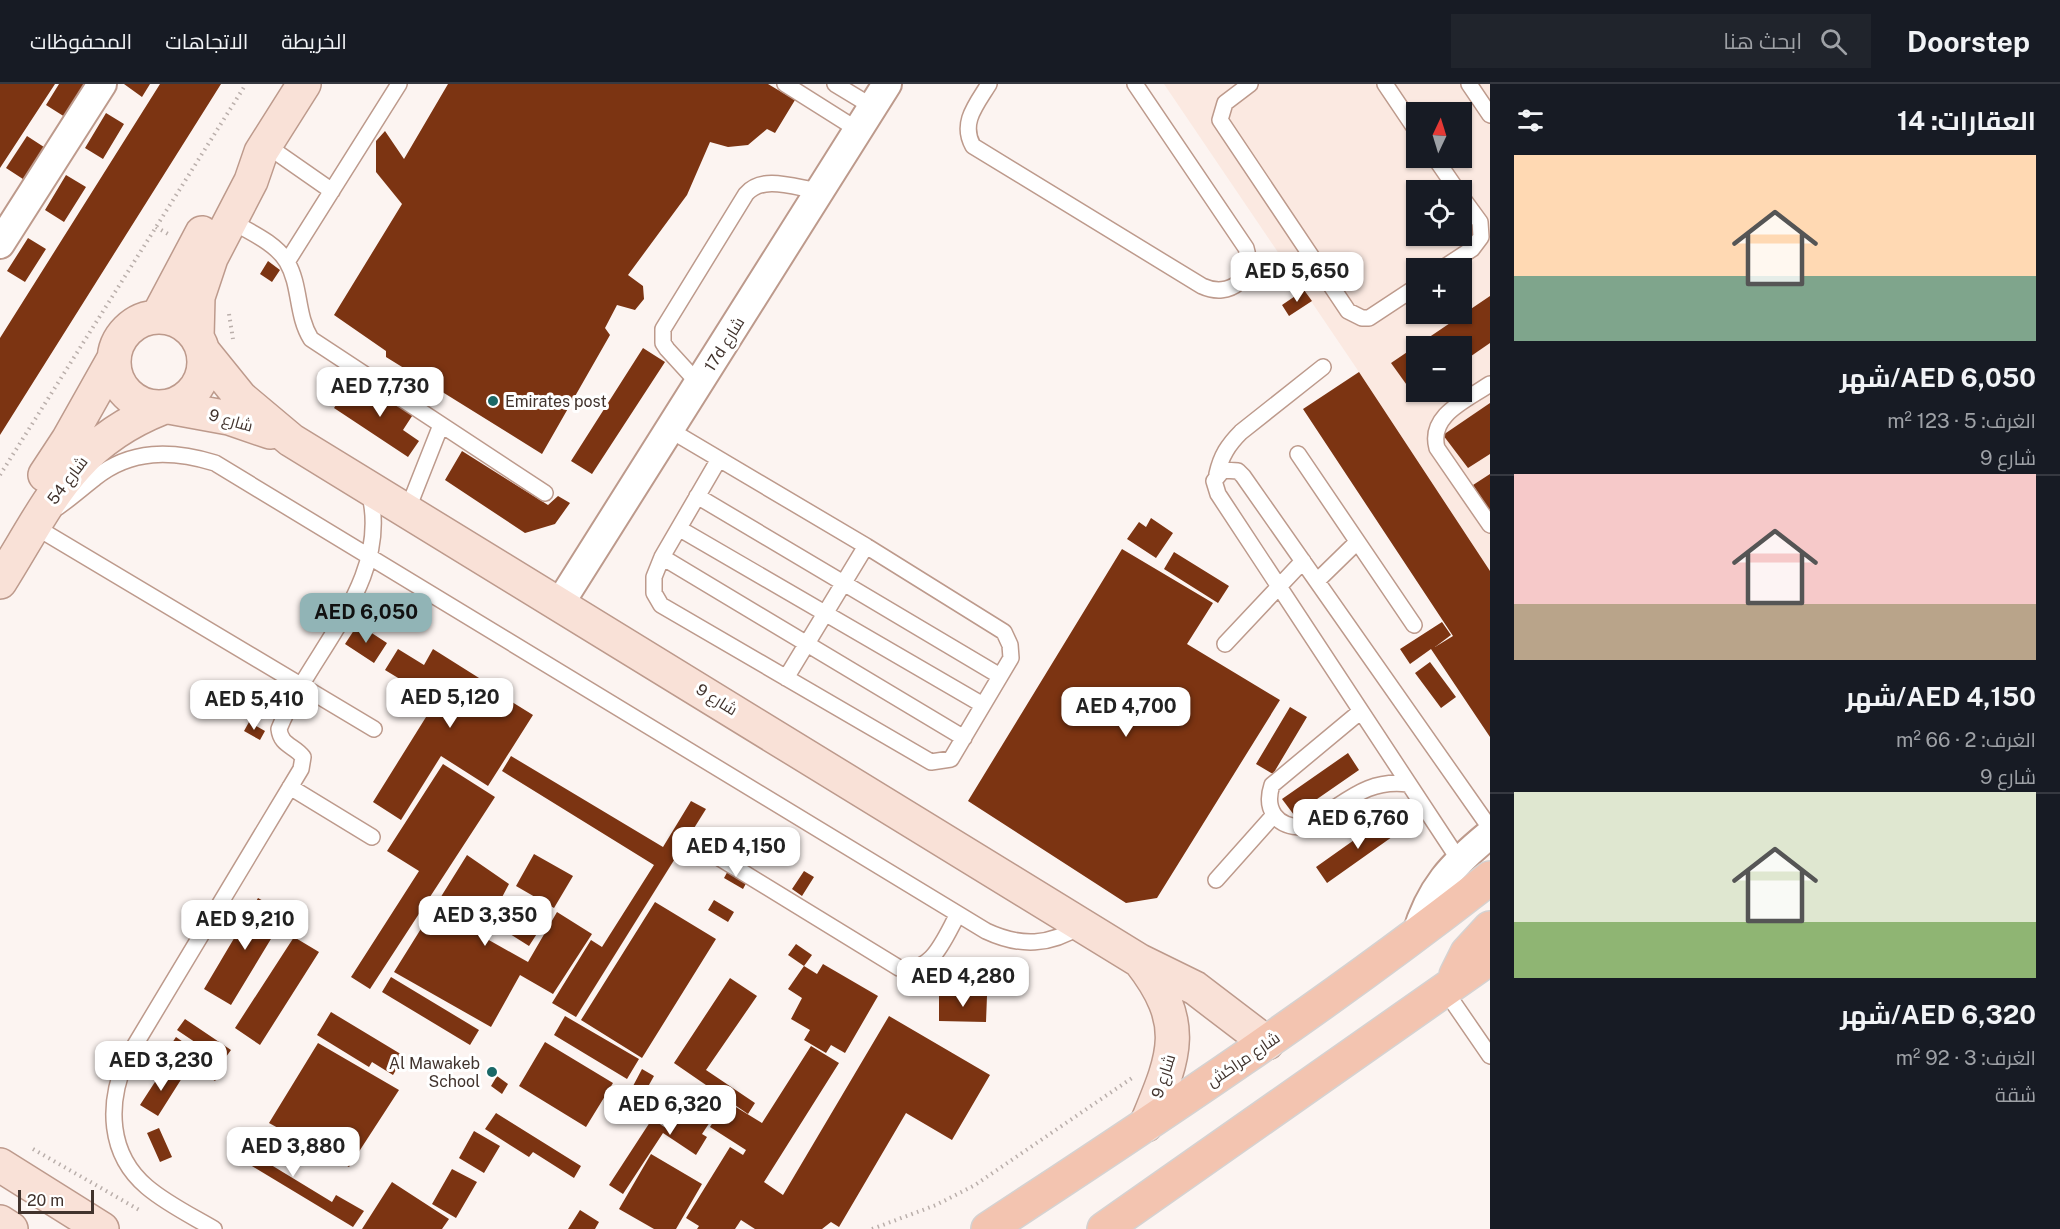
<!DOCTYPE html>
<html lang="ar">
<head>
<meta charset="utf-8">
<style>
  :root { --surface:#171b24; --page:#20242c; --text:#f1f3f6; --muted:#9ea1a6; --line:#363941; --accent:#91b4b6 }
  body { margin:0; font-family:"Public Sans",Cairo,sans-serif; background:var(--page); color:var(--text); direction:rtl; height:100vh; display:flex; flex-direction:column; font-size:22px; white-space:nowrap }
  * { box-sizing:border-box; margin:0 }
  p { font-size:20px; color:var(--muted) }
  .icon { flex:none; width:33px; height:33px; fill:none; stroke:currentColor; stroke-width:2; stroke-linecap:round; stroke-linejoin:round }
  .map { position:relative; flex:1; overflow:hidden; direction:ltr }
  .drawer { display:flex; flex-direction:column; background:var(--surface); width:570px }
  .drawer>* { flex:none }
  .needle { width:39px; rotate:4deg }
  .fabs { position:absolute; left:1406px; top:18px; display:grid; gap:12px }
  .fabs a { display:grid; place-items:center; width:66px; height:66px; border-radius:0px; background:var(--surface); box-shadow:0 2px 4px #0004; font-size:30px }
  .scale { position:absolute; left:18px; bottom:15px; width:76px; box-sizing:border-box; padding-left:6px; border:3px solid #41332d; border-top:0; font-size:16px; line-height:21px; white-space:nowrap; color:#41332d; -webkit-text-stroke:4px #fff; paint-order:stroke }
  .price { position:absolute; translate:-50% -51px; padding:0 14px; border-radius:12px; background:#fff; color:#222; font-size:20px; line-height:39px; filter:drop-shadow(0 2px 3px #0008) }
  .price::after { content:''; position:absolute; left:50%; top:36px; width:18px; height:14px; margin-left:-9px; background:inherit; clip-path:polygon(0 0,100% 0,50% 100%) }
  .price.current { background:var(--accent); color:#111 }
  ul { padding:0; list-style:none }
  li { display:grid; align-content:center; gap:12px; height:318px; padding:0 24px }
  li+li { border-top:2px solid var(--line) }
  li span { display:grid; place-items:center; height:186px; border-radius:0px; color:#555 }
  li>.icon { margin-inline-start:auto }
  span .icon { width:108px; height:108px; fill:#fffc; stroke-width:1 }
  li b { font-size:26px }
  h2 { display:flex; justify-content:space-between; align-items:center; height:72px; padding:0 24px; font-size:26px }
  header { display:flex; align-items:center; gap:36px; box-sizing:border-box; height:84px; padding:0 30px; background:var(--surface); border-bottom:2px solid var(--line) }
  header strong { font-size:28px }
  nav { display:flex; gap:33px; margin-inline-start:auto; font-size:21px }
  .search { width:420px; height:54px; background:var(--page); display:flex; align-items:center; gap:15px; box-sizing:border-box; padding:0 21px; border-radius:0px; color:var(--muted); font-size:22px }
  main { display:flex; flex:1; min-height:0 }
  .map>svg:first-child { display:block }
  .built { fill:#fbe9e1; fill-rule:evenodd }
  .building { fill:#7c3412 }
  .lines { fill:none; stroke-linecap:round; stroke-linejoin:round }
  .lane-casing { stroke:#bd9a8c; stroke-width:18 }
  .street-casing { stroke:#bd9a8c; stroke-width:32 }
  .secondary-casing { stroke:#bd9a8c; stroke-width:36 }
  .primary-casing { stroke:#d5d2d1; stroke-width:36 }
  .path { stroke:#baafab; stroke-width:4; stroke-dasharray:1.5 4.5; stroke-linecap:butt }
  .lane { stroke:#fff; stroke-width:15 }
  .street { stroke:#fff; stroke-width:28 }
  .secondary { stroke:#f9e1d7; stroke-width:33 }
  .primary { stroke:#f3c4b0; stroke-width:33 }
  .poi-dot { fill:#1b6867; stroke:#fff; stroke-width:2 }
  .labels { text-anchor:middle; stroke-width:6; stroke-linejoin:round; paint-order:stroke }
  .street-label { font-size:16px; fill:#41332d; stroke:#fff }
  .poi-label { font-size:16px; fill:#41332d; stroke:#fff; text-anchor:start }
</style>
</head>
<body>
<header>
<strong>Doorstep</strong>
<div class="search"><svg class="icon" aria-label="search" viewBox="0 0 24 24"><circle cx="10" cy="10" r="6"/><path d="M15 15l6 6"/></svg>ابحث هنا</div>
<nav><a>الخريطة</a><a>الاتجاهات</a><a>المحفوظات</a></nav>
</header>
<main>
<section class="drawer">
<h2>العقارات: 14<svg class="icon" aria-label="filters" viewBox="0 0 24 24"><path d="M4 7h16M4 17h16"/><circle cx="9" cy="7" r="2"/><circle cx="15" cy="17" r="2"/></svg></h2>
<ul>
<li><span style="background:linear-gradient(#ffd9b3 65%,#7fa58c 0)"><svg class="icon" aria-label="home" viewBox="0 0 24 24"><path d="M3 11l9-7 9 7M6 9v11h12V9"/></svg></span><div><b>AED 6,050/شهر</b><p>الغرف: 5 · 123 m²</p><p>شارع 9</p></div></li>
<li><span style="background:linear-gradient(#f6c9c9 70%,#b9a48a 0)"><svg class="icon" aria-label="home" viewBox="0 0 24 24"><path d="M3 11l9-7 9 7M6 9v11h12V9"/></svg></span><div><b>AED 4,150/شهر</b><p>الغرف: 2 · 66 m²</p><p>شارع 9</p></div></li>
<li><span style="background:linear-gradient(#dfe7d0 70%,#8fb573 0)"><svg class="icon" aria-label="home" viewBox="0 0 24 24"><path d="M3 11l9-7 9 7M6 9v11h12V9"/></svg></span><div><b>AED 6,320/شهر</b><p>الغرف: 3 · 92 m²</p><p>شقة</p></div></li>
</ul>
</section>
<div class="map">
<svg width="1490" height="1145" viewBox="0 0 1490 1145">
  <rect width="100%" height="100%" fill="#fcf4f1"/>
  <path class="built" d="M1164,0H1490V487L1359,288ZM1416,28H1461V74H1416ZM1416,106H1461V152H1416ZM1416,184H1461V230H1416ZM1416,262H1461V308H1416Z"/>
  <path class="building" d="M0,0H55L0,84Z
    M59,0H86L65,33L46,21Z
    M124,0H150L142,13Z
    M160,0H221L0,351V254Z
    M448,0H768L795,16L775,49L767,45L748,61L728,63L710,58L687,111L628,191L643,202L644,215L635,226L617,221L605,244L610,251L542,370L386,273V267L334,231L402,120L376,88V57L385,47L404,75Z
    M106,29L124,40L103,75L85,64Z
    M27,52L47,65L26,97L6,84Z
    M66,91L86,103L64,138L45,126Z
    M28,154L46,165L25,198L7,187Z
    M268,177L280,186L272,198L260,190Z
    M1304,206L1312,217L1289,232L1282,221Z
    M1490,212V259L1461,279V262H1416V308H1419L1414,311L1391,279Z
    M643,264L665,278L592,390L571,377Z
    M1359,288L1490,487V653L1431,565L1410,580L1400,565L1442,538L1451,551L1435,563L1453,552L1303,325Z
    M373,302L414,329L403,346L419,357L408,373L334,324L347,304L364,316Z
    M1490,319V370L1468,384L1443,351Z
    M462,367L548,421L558,412L570,419L555,440L525,449L445,396Z
    M1490,390V427L1473,401Z
    M1151,434L1173,449L1156,474L1127,455L1139,438L1146,443Z
    M1122,465L1213,519L1187,560L1280,616L1157,814L1126,819L968,717Z
    M1174,468L1229,502L1218,519L1164,485Z
    M358,540L387,559L374,579L345,560Z
    M398,565L424,581L433,565L487,599L474,619L484,625L494,607L533,631L488,702L441,672L401,736L373,718L436,617L385,586Z
    M1430,578L1456,613L1441,624L1415,589Z
    M1290,623L1307,633L1273,690L1256,680Z
    M249,638L265,647L260,656L244,647Z
    M1348,669L1359,686L1294,731L1282,715Z
    M511,672L663,763L691,717L706,725L576,933L552,919L591,856L602,863L654,781L502,687Z
    M443,680L495,713L370,905L351,893L419,787L387,767Z
    M1388,732L1399,748L1327,799L1316,783Z
    M534,770L573,792L554,824L516,802Z
    M467,771L509,800L499,819L540,845L529,862L488,836L480,851L528,878L557,828L592,850L553,910L520,891L491,943L394,888Z
    M730,783L749,794L743,805L724,794Z
    M804,787L814,793L802,812L792,805Z
    M521,812L544,825L539,833L517,820Z
    M258,814L286,830L231,921L204,905Z
    M714,816L734,828L728,838L708,826Z
    M655,818L716,855L642,974L581,936Z
    M294,853L319,868L260,961L235,944Z
    M796,860L812,871L804,882L788,871Z
    M823,880L878,912L845,969L831,961L826,969L804,956L810,946L791,935L802,914L788,905L804,882L817,890Z
    M391,893L479,946L470,961L382,908Z
    M730,894L757,912L706,986L755,1019L748,1030L674,979Z
    M939,910L987,912L986,938L939,937Z
    M331,928L404,972L393,991L372,978L369,983L317,951Z
    M565,932L639,975L627,995L554,951Z
    M889,932L990,991L952,1056L906,1029L839,1143L831,1138L822,1145H755L741,1136L735,1145H697L699,1142L686,1134L730,1063L743,1071L746,1066L710,1043L726,1017L762,1039L811,962L839,979L764,1098L783,1111Z
    M185,935L231,966L223,977L177,946Z
    M176,953L223,986L215,997L168,965Z
    M545,958L613,999L586,1043L519,1002Z
    M318,959L399,1006L349,1083L269,1039Z
    M169,970L185,983L181,988L165,976Z
    M164,984L182,994L158,1032L140,1021Z
    M642,985L654,992L645,1008L633,1002Z
    M497,992L508,1000L502,1010L491,1002Z
    M692,1005L720,1023L702,1050L707,1053L696,1071L663,1049L623,1110L609,1101L652,1035L666,1044Z
    M496,1029L581,1082L574,1094L533,1068L529,1073L485,1045Z
    M253,1043L276,1055L263,1076L332,1118L336,1111L364,1127L353,1143L237,1073Z
    M159,1044L172,1073L160,1078L147,1049Z
    M474,1047L500,1062L484,1089L459,1074Z
    M651,1070L702,1100L676,1145H654L619,1125Z
    M452,1085L477,1098L456,1134L432,1120Z
    M392,1098L449,1135L442,1145H362Z
    M580,1126L599,1138L595,1145H568Z"/>
  <g class="lines">
    <defs>
      <path id="lane" d="M785,0L858,46
        M835,0L873,23
        M989,0C976,21 960,39 973,62L1202,202C1230,215 1255,194 1246,164L1135,0
        M1250,0L1225,19L1220,36L1348,227L1362,234H1369L1416,203
        M1385,0L1416,46
        M1469,0L1490,31
        M266,61L332,107
        M1435,74L1457,106
        M231,137C250,148 276,159 287,178C301,202 296,231 311,255L545,409
        M287,178L399,0
        M1443,184L1472,165L1481,153L1480,138L1461,112
        M699,300L667,265L663,259V245L746,110C763,90 796,104 819,107
        M1490,300C1467,316 1428,331 1437,364L1490,441
        M670,346L866,462L1004,548L1010,561L1011,574L951,675L931,678L661,521L654,509V493L662,473L719,375
        M1298,370L1414,541
        M1217,390C1221,372 1228,361 1241,348L1323,283
        M697,412L1000,592
        M58,423C71,414 82,404 95,394C131,365 172,366 215,379L986,847C1020,863 1050,862 1082,841
        M407,427L441,341
        M34,442L374,645
        M680,445L983,621
        M662,473L964,654
        M1317,497L1357,458
        M1225,560L1303,477
        M786,594L866,462
        M1361,627L1272,701C1264,725 1276,743 1302,743C1342,725 1361,694 1408,700
        M290,703L372,753
        M700,762L899,884C932,891 944,855 958,830
        M1459,776L1218,410L1214,397L1223,386L1238,387L1243,392L1490,744
        M1216,796L1273,732
        M1444,905L1490,972
        M214,1145C192,1132 167,1120 147,1103C108,1070 107,1020 126,976L301,685L303,673C294,661 281,662 279,645C310,567 393,497 369,407"/>
      <path id="street" d="M0,160L102,0
        M560,519L887,0
        M1416,852C1430,804 1452,781 1490,750"/>
      <path id="secondary" d="M158,232L202,149
        M114 278a45 45 0 1 1 90 0a45 45 0 1 1-90 0Z
        M197,253L198,213L211,174L251,97L261,68L304,0
        M203,267L241,314L291,356L1140,877L1195,904L1267,959
        M169,323L229,334L270,348
        M45,391L68,356L113,276
        M0,498C49,420 71,360 162,324
        M1140,877C1190,941 1174,973 1146,1041
        M0,1081L102,1145
        M0,1138L11,1145"/>
      <path id="primary" d="M1456,891L1467,869L1490,844
        M988,1145C1159,1033 1329,920 1490,794
        M1104,1145L1490,874"/>
    </defs>
    <use href="#lane" class="lane-casing"/>
    <use href="#street" class="street-casing"/>
    <use href="#secondary" class="secondary-casing"/>
    <use href="#primary" class="primary-casing"/>
    <path class="path" d="M156,143L168,150
      M229,230L233,255
      M0,391L246,0
      M33,1065L141,1127
      M872,1145L936,1121L975,1101L1132,994"/>
    <use href="#lane" class="lane"/>
    <use href="#street" class="street"/>
    <use href="#secondary" class="secondary"/>
    <use href="#primary" class="primary"/>
  </g>
  <g class="poi-dot">
    <circle cx="493" cy="317" r="6"/>
    <circle cx="492" cy="988" r="6"/>
  </g>
  <g class="labels">
    <g class="street-label">
      <text transform="translate(724 260) rotate(-58)" y="6">17d شارع</text>
      <text transform="translate(231 336) rotate(16)" y="6">شارع 9</text>
      <text transform="translate(67 396) rotate(-53)" y="6">شارع 54</text>
      <text transform="translate(717 615) rotate(32)" y="6">شارع 9</text>
      <text transform="translate(1243 975) rotate(-34)" y="6">شارع مراكش</text>
      <text transform="translate(1163 992) rotate(-72)" y="6">شارع 9</text>
    </g>
    <g class="poi-label">
      <text x="505" y="323">Emirates post</text>
      <text x="480" y="985" text-anchor="end">Al Mawakeb<tspan x="480" dy="18">School</tspan></text>
    </g>
  </g>
</svg>
<div class="fabs">
<a><svg class="needle" viewBox="-14 -14 28 28"><path d="M0-13l5 13h-10z" fill="#e53935"/><path d="M0 13l5-13h-10z" fill="#9ea1a6"/></svg></a>
<a><svg class="icon" aria-label="locate" viewBox="0 0 24 24"><circle cx="12" cy="12" r="6"/><path d="M12 2v4M12 18v4M2 12h4M18 12h4"/></svg></a>
<a>+</a>
<a>−</a>
</div>
<div class="scale">20 m</div>
<b class="price" style="left:1297px;top:219px">AED 5,650</b>
<b class="price" style="left:380px;top:334px">AED 7,730</b>
<b class="price current" style="left:366px;top:560px">AED 6,050</b>
<b class="price" style="left:450px;top:645px">AED 5,120</b>
<b class="price" style="left:254px;top:647px">AED 5,410</b>
<b class="price" style="left:1126px;top:654px">AED 4,700</b>
<b class="price" style="left:1358px;top:766px">AED 6,760</b>
<b class="price" style="left:736px;top:794px">AED 4,150</b>
<b class="price" style="left:485px;top:863px">AED 3,350</b>
<b class="price" style="left:245px;top:867px">AED 9,210</b>
<b class="price" style="left:963px;top:924px">AED 4,280</b>
<b class="price" style="left:161px;top:1008px">AED 3,230</b>
<b class="price" style="left:670px;top:1052px">AED 6,320</b>
<b class="price" style="left:293px;top:1094px">AED 3,880</b>
</div>
</main>
</body>
</html>
